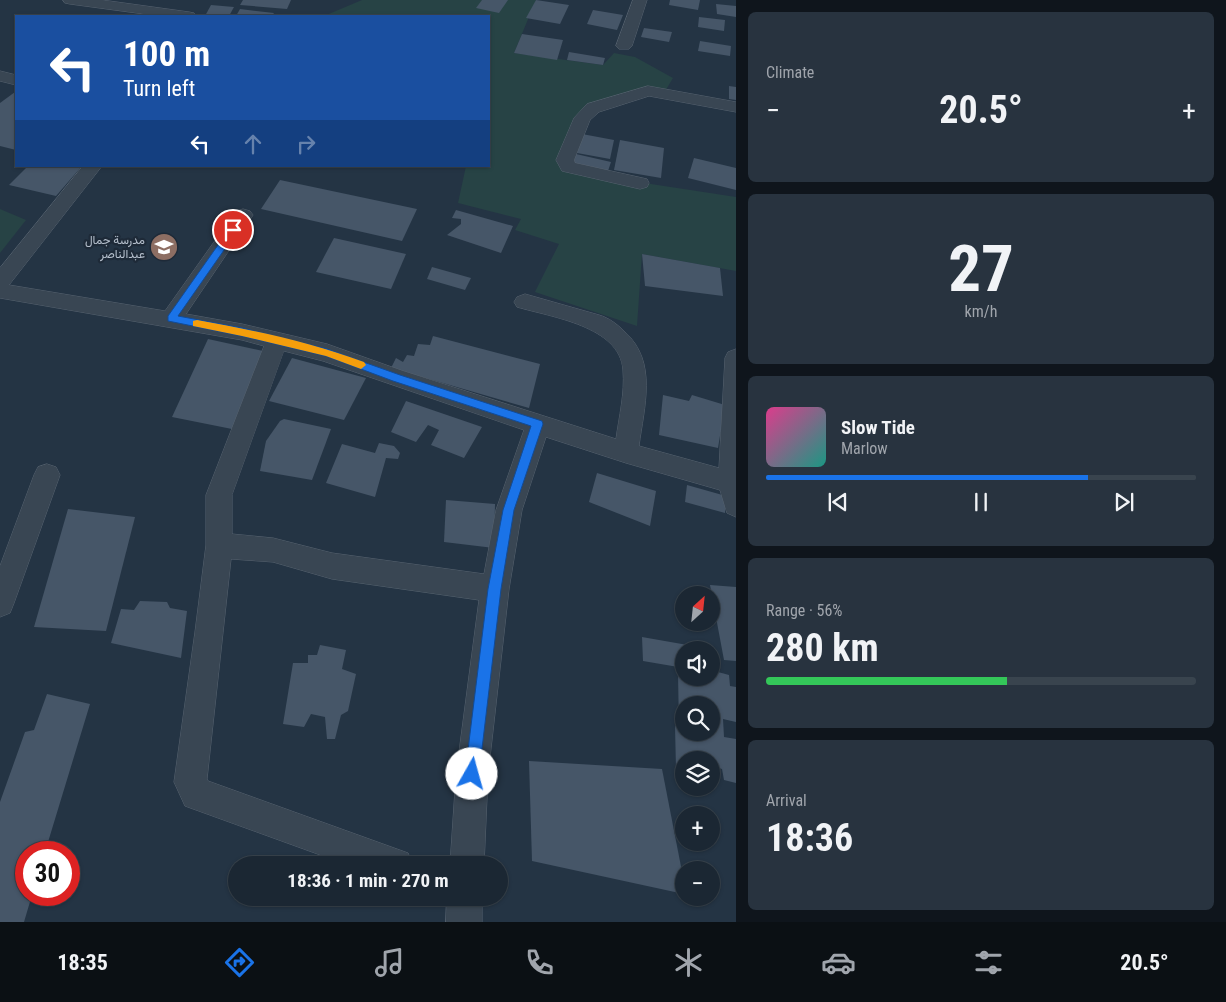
<!DOCTYPE html>
<meta charset="utf-8">
<style>
:root{--surface:#1b2733;--page:#28333f;--text:#f1f3f6;--muted:#a0a5ac;--line:#39444e;--accent:#1a73e8}
body{margin:0;font-family:"Roboto Condensed",Vazirmatn,sans-serif;background:var(--page);color:var(--text);height:100vh;display:flex;flex-direction:column;font-size:19px;white-space:nowrap}
*{box-sizing:border-box;margin:0}
p{font-size:16px;color:var(--muted)}
.icon{flex:none;width:28px;height:28px;fill:none;stroke:currentColor;stroke-width:2;stroke-linecap:round;stroke-linejoin:round}
.map{position:relative;flex:1;overflow:hidden}
.drawer{display:flex;flex-direction:column;gap:12px;padding:12px;background:#0f151c;width:490px}
.drawer>*{flex:none}
.top-card{position:absolute;left:15px;top:15px;width:475px;height:152px;border-radius:0px;box-shadow:0 1px 4px #0004,0 0 0 1px var(--line);background:#1a4fa0;color:#fff;overflow:hidden}
.needle{width:32px;rotate:27deg}
.tools{position:absolute;left:675px;top:586px;display:grid;gap:10px}
.tools a{display:grid;place-items:center;width:45px;height:45px;border-radius:50%;background:var(--surface);box-shadow:0 1px 4px #0004,0 0 0 1px var(--line);font-size:25px}
.speed{position:absolute;left:15px;top:841px;display:flex;gap:10px;font-size:25px;font-weight:700;text-align:center}
.speed>*{display:grid;place-content:center;width:65px;height:65px;border-radius:50%;background:var(--surface);box-shadow:0 1px 4px #0004,0 0 0 1px var(--line);line-height:1}
.speed .limit{border:8px solid #d22;background:#fff;color:#111}
.pin{position:absolute;display:grid;place-items:center;width:42px;height:42px;color:#fff;margin:-21px;border:2px solid #fff;border-radius:50%;box-shadow:0 1px 5px #0007}
.me{position:absolute;width:55px;margin:-28px;rotate:7deg;stroke-linejoin:round;filter:drop-shadow(0 0 4px #0008)}
.turn{display:flex;align-items:center;gap:18px;height:105px;padding:0 25px;font-size:22px}
.turn .icon{width:65px;height:65px;stroke-width:2.5}
.turn b{display:block;font-size:35px;line-height:42px}
.lanes{display:flex;align-items:center;height:48px;padding:0 25px;background:#0003;justify-content:center;gap:25px;direction:ltr}
.lanes .off{opacity:.35}
.big{font-size:38px;font-weight:700;line-height:1.1}
.drawer .widget{flex:1;display:flex;flex-direction:column;justify-content:center;gap:8px;min-width:0;padding:0 18px;border-radius:8px;background:var(--page)}
.drawer .dial{align-items:center;gap:0}
.dial b{font-size:65px;line-height:1}
.song{display:flex;align-items:center;gap:15px}
.cover{width:60px;height:60px;border-radius:8px;background:linear-gradient(135deg,hsl(330 70% 55%),hsl(170 70% 35%))}
.played{height:5px;border-radius:2px;background:linear-gradient(90deg,var(--accent) 75%,var(--line) 75%)}
.keys{display:flex;justify-content:space-around;direction:ltr}
.heat{display:flex;justify-content:space-between;align-items:center;font-size:28px;direction:ltr}
.charge{height:8px;border-radius:4px;background:linear-gradient(90deg,#34c759 56%,var(--line) 0)}
.trip{position:absolute;left:228px;top:856px;width:280px;height:50px;border-radius:25px;background:var(--surface);box-shadow:0 1px 4px #0004,0 0 0 1px var(--line);font-weight:700;line-height:50px;text-align:center}
.menu{display:flex;height:80px;justify-content:space-around;align-items:center;background:#0b1014;color:var(--muted)}
.menu .icon{width:35px;height:35px}
.menu .active{color:var(--accent)}
.menu b{font-size:22px;color:var(--text)}
main{display:flex;flex:1;min-height:0}
.map>svg:first-child{display:block}
.green{fill:#274345}
.building{fill:#465668;fill-rule:evenodd}
.lines{fill:none;stroke-linecap:round;stroke-linejoin:round}
.minor-casing{stroke:#576370;stroke-width:1}
.minor{fill:#394653;fill-rule:evenodd}
.route{fill:#1a73e8;stroke:#114b97}
.slow{fill:#f59e0b}
.labels{text-anchor:middle;stroke-width:4.5;stroke-linejoin:round;paint-order:stroke}
.far-poi-label{font-size:12px;fill:#b6c0cd;stroke:#1e2a38;text-anchor:end}
</style>
<main>
<div class="map">
<svg width="736" height="922" viewBox="0 0 736 922">
<rect width="100%" height="100%" fill="#243444"/>
<g class="green">
<polygon points="362,0 536,0 514,53 603,65 614,53 635,57 673,78 664,93 642,92 582,118 568,167 651,184 736,197 736,271 642,254 637,326 535,292 559,244 515,230 521,219 458,203 466,166 489,166 489,16 324,16"/>
<polygon points="0,209 26,220 0,253"/>
</g>
<g class="building">
<polygon points="243,0 291,0 287,9 240,5"/>
<polygon points="482,0 508,0 499,13 476,8"/>
<polygon points="536,0 569,5 560,24 526,18"/>
<polygon points="670,0 700,0 698,10 669,5"/>
<polygon points="716,4 736,6 736,17 717,14"/>
<polygon points="211,5 234,7 229,16 205,16"/>
<polygon points="240,9 274,13 272,16 236,16"/>
<polygon points="593,10 623,15 617,30 587,24"/>
<polygon points="699,17 725,20 724,31 698,27"/>
<polygon points="644,28 672,32 669,42 641,37"/>
<polygon points="522,34 563,40 557,60 514,53"/>
<polygon points="700,41 731,46 730,56 698,51"/>
<polygon points="569,52 605,58 603,65 567,60"/>
<polygon points="729,86 736,87 736,100 729,99"/>
<polygon points="15,92 16,92 16,150 0,146 0,103"/>
<polygon points="582,134 614,140 610,159 577,153"/>
<polygon points="620,140 664,148 661,178 614,170"/>
<polygon points="576,154 611,162 608,171 573,163"/>
<polygon points="694,158 736,168 736,190 688,178"/>
<polygon points="28,166 82,166 56,196 9,185"/>
<polygon points="280,180 417,209 402,241 261,209"/>
<polygon points="456,210 513,226 501,253 447,235 461,224 461,219 452,218"/>
<polygon points="334,238 406,254 391,289 316,272"/>
<polygon points="642,254 720,268 723,296 645,286"/>
<polygon points="432,267 471,278 465,290 427,279"/>
<polygon points="433,336 540,364 529,408 391,368 396,358 403,362 407,355 414,356 418,344 430,345"/>
<polygon points="208,339 263,351 232,429 172,417"/>
<polygon points="292,358 366,378 344,420 269,401"/>
<polygon points="663,395 689,401 692,395 725,405 718,448 659,435"/>
<polygon points="406,401 482,427 464,458 431,445 439,430 428,425 416,442 391,432"/>
<polygon points="284,419 331,429 312,480 260,471 266,441 280,421"/>
<polygon points="379,443 394,446 400,453 398,459 386,458 375,497 326,483 342,444 375,453"/>
<polygon points="597,473 656,491 650,526 589,502"/>
<polygon points="687,485 726,496 725,513 685,502"/>
<polygon points="446,500 495,504 494,548 444,542"/>
<polygon points="68,509 135,517 106,631 34,627"/>
<polygon points="710,585 736,587 736,661 724,660"/>
<polygon points="140,601 167,602 170,608 187,611 181,658 111,643 121,609 134,610"/>
<path d="M 642,637 L 716,650 L 718,672 L 729,675 L 730,686 L 736,687 L 736,722 L 723,719 L 724,737 L 736,739 L 736,783 L 724,780 L 722,769 L 711,766 L 711,760 L 684,760 L 684,771 L 676,769 L 675,726 L 679,727 L 678,674 L 684,675 L 684,678 L 711,678 L 711,650 L 684,650 L 684,668 L 643,661 ZM 684,705 L 711,705 L 711,732 L 684,732 Z"/>
<polygon points="320,645 346,650 342,669 356,674 348,711 341,715 335,739 327,739 325,717 311,714 304,727 283,724 293,663 308,663 308,655 317,655"/>
<polygon points="47,694 90,704 45,852 26,852 26,895 32,895 24,922 0,922 0,802 25,732 34,730"/>
<polygon points="529,761 662,769 684,882 684,894 532,861"/>
</g>
<g class="lines">
<defs>
<g id="minor">
<polygon points="63,0 102,0 189,12 194,13 196,16 159,16 70,4 65,3"/>
<polygon points="633,0 647,0 632,46 629,49 619,49 616,46"/>
<polygon points="0,71 16,75 16,85 0,81"/>
<polygon points="648,86 736,102 736,112 649,96 599,112 590,120 574,160 575,163 647,179 649,183 647,187 640,189 562,171 556,160 574,118 587,104"/>
<path d="M 83,166 L 102,166 L 9,285 L 165,311 L 236,211 L 243,209 L 250,211 L 253,215 L 186,314 L 242,324 L 327,344 L 403,371 L 616,439 C 619,417 625,393 623,370 C 620,326 551,317 517,307 L 514,302 L 517,297 L 525,294 L 599,315 C 609,318 617,324 625,332 C 658,362 644,407 639,446 L 719,468 L 725,358 L 728,352 L 736,349 L 736,517 L 727,513 L 720,490 L 626,463 L 546,437 L 522,510 L 509,589 L 488,775 L 484,865 L 450,865 L 456,775 L 479,600 L 332,579 L 273,562 L 231,559 L 207,779 L 208,781 L 408,853 L 413,865 L 348,865 L 185,806 L 174,782 L 195,632 L 206,545 L 206,495 L 264,346 L 242,340 L 0,298 L 0,268 ZM 284,351 L 323,361 L 524,430 L 496,510 L 484,574 L 332,553 L 273,538 L 232,534 L 232,495 Z"/>
<polygon points="47,464 56,467 60,475 14,603 10,613 0,617 0,566 34,475 38,467"/>
<polygon points="447,898 482,898 482,922 446,922"/>
</g>
</defs>
<use href="#minor" class="minor-casing"/>
<use href="#minor" class="minor"/>
</g>
<polygon class="route" points="233,227 238,230 178,316 242,328 327,349 400,375 542,421 543,424 514,510 501,589 479,774 477,780 472,782 467,780 465,774 488,589 503,510 531,426 393,381 326,356 242,336 168,321 168,316 230,228"/>
<path class="slow" d="M 197,320 C 253,330 310,342 364,362 L 366,365 L 361,369 L 326,356 L 242,336 L 193,326 L 193,321 Z"/>
<defs>
<symbol id="school-disc" viewBox="-11 -11 22 22"><circle r="9.5" fill="#8d6e63" stroke="#1e2a38"/><path d="M0-5L7-2L0 1L-7-2ZM-4 1L0 2.5L4 1V4Q0 6-4 4Z" fill="#fff"/></symbol>
</defs>
<g fill-rule="evenodd">
<use href="#school-disc" x="148" y="231" width="32" height="32"/>
</g>
<g class="labels">
<g class="far-poi-label">
<text x="145" y="244">مدرسة جمال<tspan x="145" dy="14">عبدالناصر</tspan></text>
</g>
</g>
</svg>
<div class="tools">
<a><svg class="needle" viewBox="-14 -14 28 28"><path d="M0-13l5 13h-10z" fill="#e53935"/><path d="M0 13l5-13h-10z" fill="#a0a5ac"/></svg></a>
<a><svg class="icon" aria-label="sound" viewBox="0 0 24 24"><path d="M4 9h4l5-4v14l-5-4H4zM17 9q2 3 0 6"/></svg></a>
<a><svg class="icon" aria-label="search" viewBox="0 0 24 24"><circle cx="10" cy="10" r="6"/><path d="M15 15l6 6"/></svg></a>
<a><svg class="icon" aria-label="layers" viewBox="0 0 24 24"><path d="M12 4l9 5-9 5-9-5zM3 14l9 5 9-5"/></svg></a>
<a>+</a>
<a>−</a>
</div>
<div class="speed"><div class="limit">30</div></div>
<div class="pin" style="left:233px;top:230px;background:#d93025"><svg class="icon" aria-label="arrive" viewBox="0 0 24 24"><path d="M6 21V4h12l-3 4 3 4H6"/></svg></div>
<svg class="me" style="left:472px;top:774px" viewBox="-20 -20 40 40"><circle r="19" fill="#fff"/><path d="M0-13L10 11 0 6-10 11z" fill="#1a73e8"/></svg>
<div class="trip">18:36 · 1 min · 270 m</div>
<div class="top-card">
<div class="turn"><svg class="icon" aria-label="left" viewBox="0 0 24 24"><path d="M17 20v-9H6M10 6l-5 5 5 5"/></svg><div><b>100 m</b>Turn left</div></div>
<div class="lanes"><svg class="icon" aria-label="left" viewBox="0 0 24 24"><path d="M17 20v-9H6M10 6l-5 5 5 5"/></svg><svg class="icon off" aria-label="ahead" viewBox="0 0 24 24"><path d="M12 20V5M6 11l6-6 6 6"/></svg><svg class="icon off" aria-label="right" viewBox="0 0 24 24"><path d="M7 20v-9h11M14 6l5 5-5 5"/></svg></div>
</div>
</div>
<section class="drawer">
<div class="widget"><p>Climate</p>
<div class="heat"><a>−</a><b class="big">20.5°</b><a>+</a></div>
</div>
<div class="widget dial"><b>27</b><p>km/h</p></div>
<div class="widget">
<div class="song"><i class="cover"></i><div><b>Slow Tide</b><p>Marlow</p></div></div>
<div class="played"></div>
<div class="keys"><svg class="icon" aria-label="previous" viewBox="0 0 24 24"><path d="M18 5L8 12l10 7zM5 5v14"/></svg><svg class="icon" aria-label="pause" viewBox="0 0 24 24"><path d="M8 5v14M16 5v14"/></svg><svg class="icon" aria-label="next" viewBox="0 0 24 24"><path d="M6 5l10 7-10 7zM19 5v14"/></svg></div>
</div>
<div class="widget"><p>Range · 56%</p><b class="big">280 km</b><div class="charge"></div></div>
<div class="widget"><p>Arrival</p><b class="big">18:36</b></div>
</section>
</main>
<nav class="menu">
<b>18:35</b>
<svg class="icon active" aria-label="directions" viewBox="0 0 24 24"><path d="M12 3l9 9-9 9-9-9zM9 14v-3h6M13 9l2 2-2 2"/></svg>
<svg class="icon" aria-label="music" viewBox="0 0 24 24"><path d="M9 18V5l10-2v13"/><circle cx="6" cy="18" r="3"/><circle cx="16" cy="16" r="3"/></svg>
<svg class="icon" aria-label="phone" viewBox="0 0 24 24"><path d="M5 4h4l2 5-3 2q2 4 5 5l2-3 5 2v4C11 20 4 13 5 4z"/></svg>
<svg class="icon" aria-label="climate" viewBox="0 0 24 24"><path d="M12 3v18M4 7l16 10M4 17L20 7"/></svg>
<svg class="icon" aria-label="car" viewBox="0 0 24 24"><path d="M5 17H2v-5l4-1 3-4h7l3 4 3 1v5h-3M9 17h6M6 11h13"/><circle cx="7" cy="17" r="2"/><circle cx="17" cy="17" r="2"/></svg>
<svg class="icon" aria-label="filters" viewBox="0 0 24 24"><path d="M4 7h16M4 17h16"/><circle cx="9" cy="7" r="2"/><circle cx="15" cy="17" r="2"/></svg>
<b>20.5°</b>
</nav>
